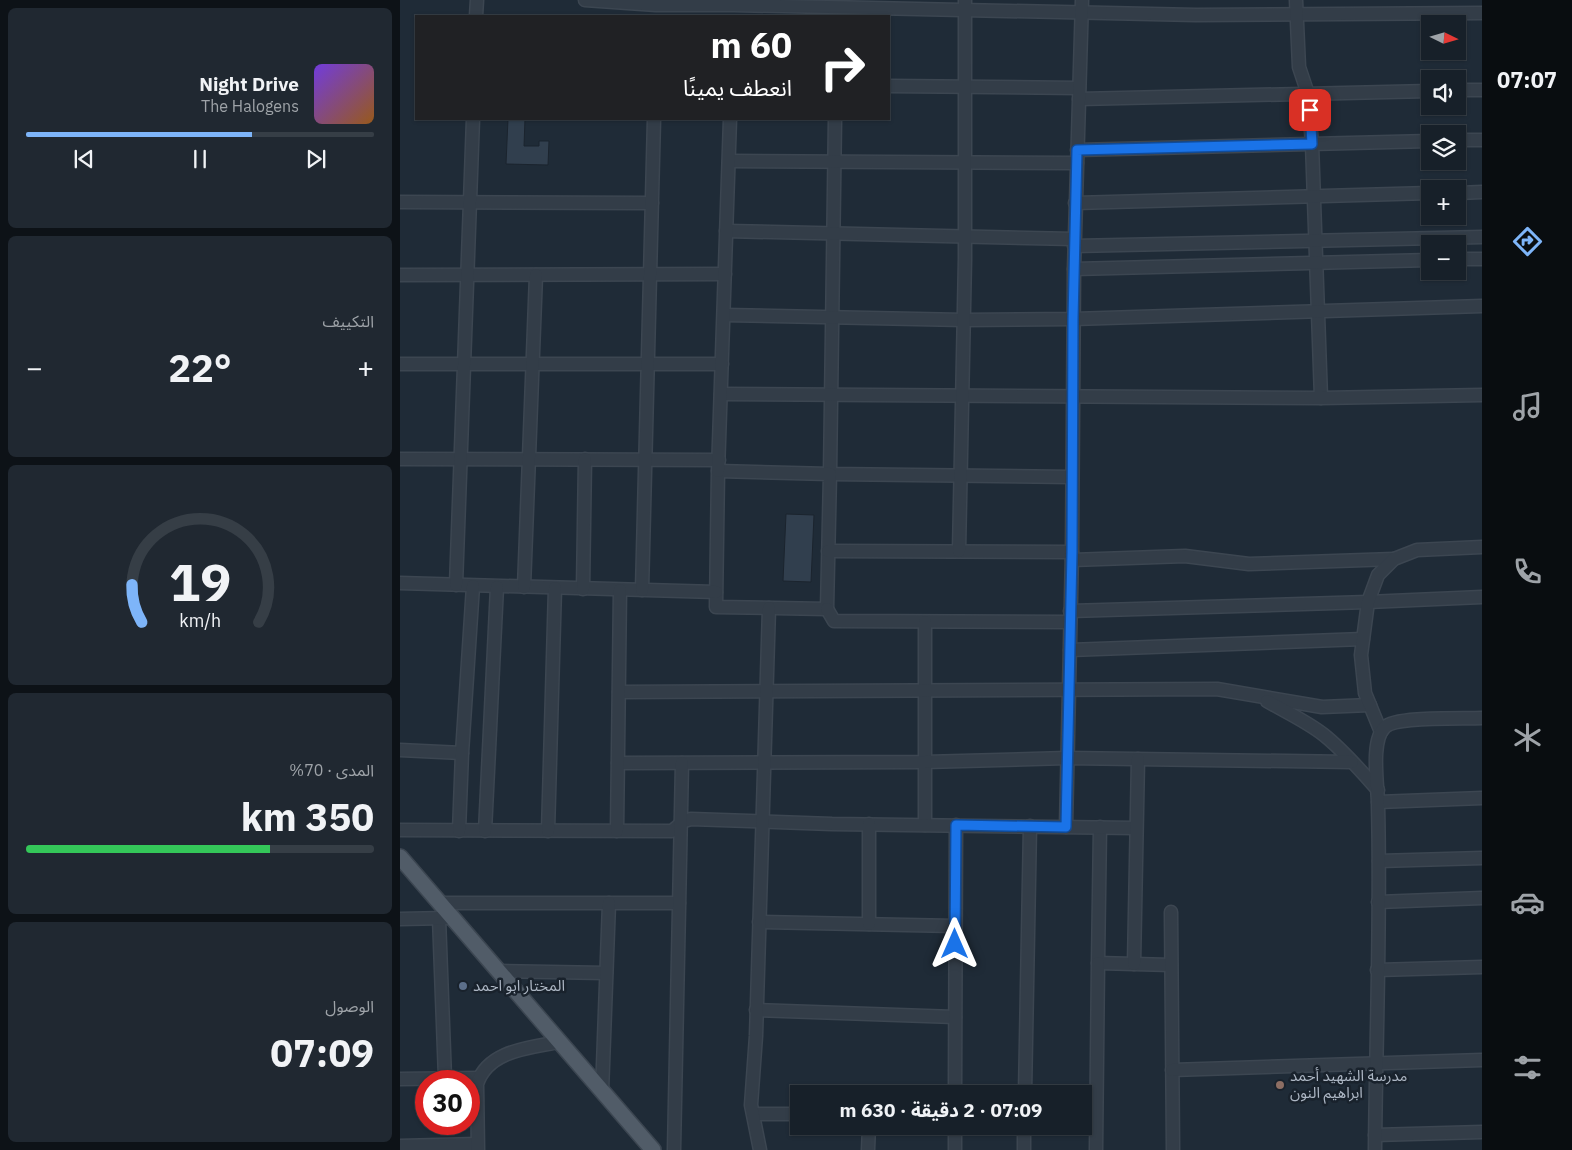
<!DOCTYPE html>
<html lang="ar">
<meta charset="utf-8">
<style>
:root{--surface:#172029;--page:#202831;--text:#f1f3f6;--muted:#9ea3a8;--line:#363e46;--accent:#7eb5f9}
body{margin:0;font-family:"IBM Plex Sans","Noto Sans Arabic",sans-serif;background:var(--page);color:var(--text);direction:rtl;height:100vh;display:flex;flex-direction:column;font-size:19px;white-space:nowrap}
*{box-sizing:border-box;margin:0}
p{font-size:16px;color:var(--muted)}
.icon{flex:none;width:28px;height:28px;fill:none;stroke:currentColor;stroke-width:2;stroke-linecap:round;stroke-linejoin:round}
.map{position:relative;flex:1;overflow:hidden;direction:ltr}
.side{display:flex;flex-direction:column;gap:8px;padding:8px;background:#0d1217;width:400px}
.side>*{flex:none}
.banner{position:absolute;left:15px;top:15px;width:475px;height:105px;border-radius:0px;box-shadow:0 1px 4px #0004,0 0 0 1px var(--line);direction:rtl;background:#202124;color:#fff;overflow:hidden}
.needle{width:32px;rotate:95deg}
.controls{position:absolute;left:1021px;top:15px;display:grid;gap:10px}
.controls a{display:grid;place-items:center;width:45px;height:45px;border-radius:0px;background:var(--surface);box-shadow:0 1px 4px #0004,0 0 0 1px var(--line);font-size:25px}
.speed{position:absolute;left:15px;top:1070px;display:flex;gap:10px;font-size:25px;font-weight:700;text-align:center}
.speed>*{display:grid;place-content:center;width:65px;height:65px;border-radius:50%;background:var(--surface);box-shadow:0 1px 4px #0004,0 0 0 1px var(--line);line-height:1}
.speed .limit{border:8px solid #d22;background:#fff;color:#111}
.pin{position:absolute;display:grid;place-items:center;width:42px;height:42px;color:#fff;margin:-21px;border-radius:10px;box-shadow:0 2px 8px #0006}
.me{position:absolute;width:55px;margin:-28px;rotate:0deg;stroke-linejoin:round;filter:drop-shadow(0 0 4px #0008)}
.turn{display:flex;align-items:center;gap:18px;height:105px;padding:0 15px;font-size:22px}
.turn .icon{width:65px;height:65px;stroke-width:2.5}
.turn b{display:block;font-size:35px;line-height:42px}
.big{font-size:38px;font-weight:700;line-height:1.1}
.side .tile{flex:1;display:flex;flex-direction:column;justify-content:center;gap:8px;min-width:0;padding:0 18px;border-radius:8px;background:var(--page)}
.side .dial{align-items:center;gap:0}
.dial svg{height:130px;overflow:visible;fill:none;stroke:var(--line);stroke-width:7;stroke-linecap:round;text-anchor:middle}
.dial text{fill:var(--text);stroke:none}
.song{display:flex;align-items:center;gap:15px}
.cover{width:60px;height:60px;border-radius:8px;background:linear-gradient(135deg,hsl(260 70% 55%),hsl(30 70% 35%))}
.played{height:5px;border-radius:2px;background:linear-gradient(90deg,var(--accent) 65%,var(--line) 65%)}
.keys{display:flex;justify-content:space-around;direction:ltr}
.heat{display:flex;justify-content:space-between;align-items:center;font-size:28px;direction:ltr}
.charge{height:8px;border-radius:4px;background:linear-gradient(90deg,#34c759 70%,var(--line) 0)}
.trip{position:absolute;left:390px;top:1085px;width:302px;height:50px;border-radius:0px;background:var(--surface);box-shadow:0 1px 4px #0004,0 0 0 1px var(--line);font-weight:700;line-height:50px;text-align:center;direction:rtl}
main{display:flex;flex:1;min-height:0}
.dock{display:flex;flex-direction:column;width:90px;justify-content:space-around;align-items:center;background:#090d10;color:var(--muted)}
.dock .icon{width:35px;height:35px}
.dock .current{color:var(--accent)}
.dock b{font-size:22px;color:var(--text)}
.map>svg:first-child{display:block}
.building{fill:#313f4e;stroke:#1b242e}
.lines{fill:none;stroke-linecap:round;stroke-linejoin:round}
.minor-casing{stroke:#3c4651;stroke-width:15}
.major-casing{stroke:#3c4651;stroke-width:18}
.minor{stroke:#333d48;stroke-width:12}
.major{stroke:#515c68;stroke-width:15}
.route-casing{stroke:#114b97;stroke-width:12}
.route{stroke:#1a73e8;stroke-width:9}
.service-dot{fill:#5c6f8a;stroke:#19222c;stroke-width:2}
.education-dot{fill:#8d6e63;stroke:#19222c;stroke-width:2}
.labels{text-anchor:middle;stroke-width:5;stroke-linejoin:round;paint-order:stroke}
.poi-label{font-size:15px;fill:#adb7c4;stroke:#19222c;text-anchor:start}
</style>
<main>
<nav class="dock">
<b>07:07</b>
<svg class="icon current" aria-label="directions" viewBox="0 0 24 24"><path d="M12 3l9 9-9 9-9-9zM9 14v-3h6M13 9l2 2-2 2"/></svg>
<svg class="icon" aria-label="music" viewBox="0 0 24 24"><path d="M9 18V5l10-2v13"/><circle cx="6" cy="18" r="3"/><circle cx="16" cy="16" r="3"/></svg>
<svg class="icon" aria-label="phone" viewBox="0 0 24 24"><path d="M5 4h4l2 5-3 2q2 4 5 5l2-3 5 2v4C11 20 4 13 5 4z"/></svg>
<svg class="icon" aria-label="climate" viewBox="0 0 24 24"><path d="M12 3v18M4 7l16 10M4 17L20 7"/></svg>
<svg class="icon" aria-label="car" viewBox="0 0 24 24"><path d="M5 17H2v-5l4-1 3-4h7l3 4 3 1v5h-3M9 17h6M6 11h13"/><circle cx="7" cy="17" r="2"/><circle cx="17" cy="17" r="2"/></svg>
<svg class="icon" aria-label="filters" viewBox="0 0 24 24"><path d="M4 7h16M4 17h16"/><circle cx="9" cy="7" r="2"/><circle cx="15" cy="17" r="2"/></svg>
</nav>
<div class="map">
<svg width="1082" height="1150" viewBox="0 0 1082 1150">
<rect width="100%" height="100%" fill="#1f2b37"/>
<g class="building">
<polygon points="108,119 125,119 124,146 139,146 139,141 149,141 148,165 106,164"/>
<polygon points="386,514 414,515 411,582 383,581"/>
</g>
<g class="lines">
<defs>
<g id="minor">
<polyline points="185,0 256,5 334,5 796,15 1082,13"/>
<polyline points="896,0 899,67 908,94 912,144 921,398"/>
<polyline points="76,16 77,0"/>
<polyline points="489,86 679,88"/>
<polyline points="1058,90 1082,90"/>
<polyline points="679,99 1030,91"/>
<polyline points="435,119 430,474 672,477"/>
<polyline points="1058,140 1082,140"/>
<polyline points="677,150 1030,141"/>
<polyline points="329,161 677,163"/>
<polyline points="1058,193 1082,192"/>
<polyline points="0,202 252,203"/>
<polyline points="675,203 1030,193"/>
<polyline points="326,231 674,239"/>
<polyline points="674,246 1082,237"/>
<polyline points="1058,259 1082,259"/>
<polyline points="674,269 1030,260"/>
<polyline points="0,275 325,274"/>
<polyline points="324,315 564,320 673,319 1082,306"/>
<polyline points="0,364 322,364"/>
<polyline points="321,394 921,398 1082,395"/>
<polyline points="0,459 319,460"/>
<polygon points="318,471 430,474 427,609 316,607"/>
<polyline points="318,471 330,119"/>
<polyline points="428,551 672,552"/>
<polyline points="559,551 565,259 565,0"/>
<polyline points="672,560 785,556 849,564 994,559"/>
<polyline points="0,583 316,592"/>
<polyline points="56,585 73,119"/>
<polyline points="124,587 136,275"/>
<polyline points="183,589 185,459"/>
<polyline points="242,590 254,119"/>
<polyline points="427,609 434,621 670,622"/>
<polyline points="670,611 968,602 1082,597"/>
<polyline points="525,622 525,825"/>
<polyline points="670,650 963,639"/>
<polyline points="219,692 817,689 922,707 970,705"/>
<path d="M 867,701 C 886,712 906,721 924,735 C 944,751 961,771 978,790"/>
<polyline points="981,732 965,693 961,655 968,602 978,575 994,559 1017,550 1082,547"/>
<polyline points="0,750 62,753"/>
<polyline points="218,763 525,762 667,758 952,762"/>
<polyline points="978,802 1082,798"/>
<polyline points="666,827 672,552 674,269 682,0"/>
<polyline points="700,827 698,963 771,965"/>
<polyline points="0,830 272,831 284,821 291,819 432,824 736,828"/>
<polyline points="59,831 62,753 73,586"/>
<polyline points="85,831 97,587"/>
<polyline points="148,831 155,588"/>
<polyline points="217,831 220,590"/>
<polyline points="979,861 1082,858"/>
<polyline points="978,902 1082,898"/>
<polyline points="40,903 279,903"/>
<polyline points="771,912 773,1149"/>
<polyline points="39,918 45,1078"/>
<polyline points="0,919 47,918"/>
<polyline points="359,922 555,926"/>
<polyline points="469,924 469,824"/>
<polyline points="734,964 738,759"/>
<polyline points="977,970 1082,967"/>
<polyline points="98,971 206,973"/>
<polyline points="356,1010 555,1017"/>
<polyline points="772,1070 1082,1060"/>
<polyline points="0,1079 79,1078"/>
<polyline points="202,1092 209,903"/>
<polyline points="555,1094 556,825"/>
<polyline points="625,1094 630,826"/>
<polyline points="354,1114 399,1114"/>
<polyline points="975,1135 1082,1132"/>
<polyline points="0,1146 77,1144"/>
<path d="M 78,1150 L 77,1084 C 88,1050 130,1048 159,1042"/>
<polyline points="274,1150 282,763"/>
<polyline points="360,1150 351,1105 356,1036 369,608"/>
<polyline points="468,1150 469,1126"/>
<polyline points="555,1150 555,1126"/>
<polyline points="624,1150 624,1126"/>
<polyline points="696,1150 698,963"/>
<path d="M 975,1150 C 976,1035 981,920 978,805 C 978,786 970,740 985,727 C 996,716 1063,719 1082,718"/>
</g>
<polyline id="major" points="0,857 253,1150"/>
</defs>
<use href="#minor" class="minor-casing"/>
<use href="#major" class="major-casing"/>
<use href="#minor" class="minor"/>
<use href="#major" class="major"/>
</g>
<g class="lines">
<defs>
<polyline id="route" points="555,944 556,825 666,827 672,552 673,319 677,150 912,144 910,110"/>
</defs>
<use href="#route" class="route-casing"/>
<use href="#route" class="route"/>
</g>
<circle class="service-dot" cx="63" cy="986" r="5"/>
<circle class="education-dot" cx="880" cy="1085" r="5"/>
<g class="labels">
<g class="poi-label">
<text x="73" y="991">المختار ابو احمد</text>
<text x="890" y="1081">مدرسة الشهيد أحمد<tspan x="890" dy="17">ابراهيم النون</tspan></text>
</g>
</g>
</svg>
<div class="controls">
<a><svg class="needle" viewBox="-14 -14 28 28"><path d="M0-13l5 13h-10z" fill="#e53935"/><path d="M0 13l5-13h-10z" fill="#9ea3a8"/></svg></a>
<a><svg class="icon" aria-label="sound" viewBox="0 0 24 24"><path d="M4 9h4l5-4v14l-5-4H4zM17 9q2 3 0 6"/></svg></a>
<a><svg class="icon" aria-label="layers" viewBox="0 0 24 24"><path d="M12 4l9 5-9 5-9-5zM3 14l9 5 9-5"/></svg></a>
<a>+</a>
<a>−</a>
</div>
<div class="speed"><div class="limit">30</div></div>
<div class="pin" style="left:910px;top:110px;background:#d93025"><svg class="icon" aria-label="arrive" viewBox="0 0 24 24"><path d="M6 21V4h12l-3 4 3 4H6"/></svg></div>
<svg class="me" style="left:555px;top:944px" viewBox="-20 -20 40 40"><path d="M0-17L14 15 0 8-14 15z" fill="#1a73e8" stroke="#fff" stroke-width="4"/></svg>
<div class="trip">07:09 · 2 دقيقة · 630 m</div>
<div class="banner">
<div class="turn"><svg class="icon" aria-label="right" viewBox="0 0 24 24"><path d="M7 20v-9h11M14 6l5 5-5 5"/></svg><div><b>60 m</b>انعطف يمينًا</div></div>
</div>
</div>
<section class="side">
<div class="tile">
<div class="song"><i class="cover"></i><div><b>Night Drive</b><p>The Halogens</p></div></div>
<div class="played"></div>
<div class="keys"><svg class="icon" aria-label="previous" viewBox="0 0 24 24"><path d="M18 5L8 12l10 7zM5 5v14"/></svg><svg class="icon" aria-label="pause" viewBox="0 0 24 24"><path d="M8 5v14M16 5v14"/></svg><svg class="icon" aria-label="next" viewBox="0 0 24 24"><path d="M6 5l10 7-10 7zM19 5v14"/></svg></div>
</div>
<div class="tile"><p>التكييف</p>
<div class="heat"><a>−</a><b class="big">22°</b><a>+</a></div>
</div>
<div class="tile dial"><svg viewBox="0 0 100 80">
<path d="M14 69A42 42 0 1 1 86 69"/>
<path d="M14 69A42 42 0 0 1 8 46" stroke="#7eb5f9"/>
<text x="50" y="56" font-size="32" font-weight="700">19</text>
<text x="50" y="72" font-size="11">km/h</text>
</svg></div>
<div class="tile"><p>المدى · 70%</p><b class="big">350 km</b><div class="charge"></div></div>
<div class="tile"><p>الوصول</p><b class="big">07:09</b></div>
</section>
</main>
